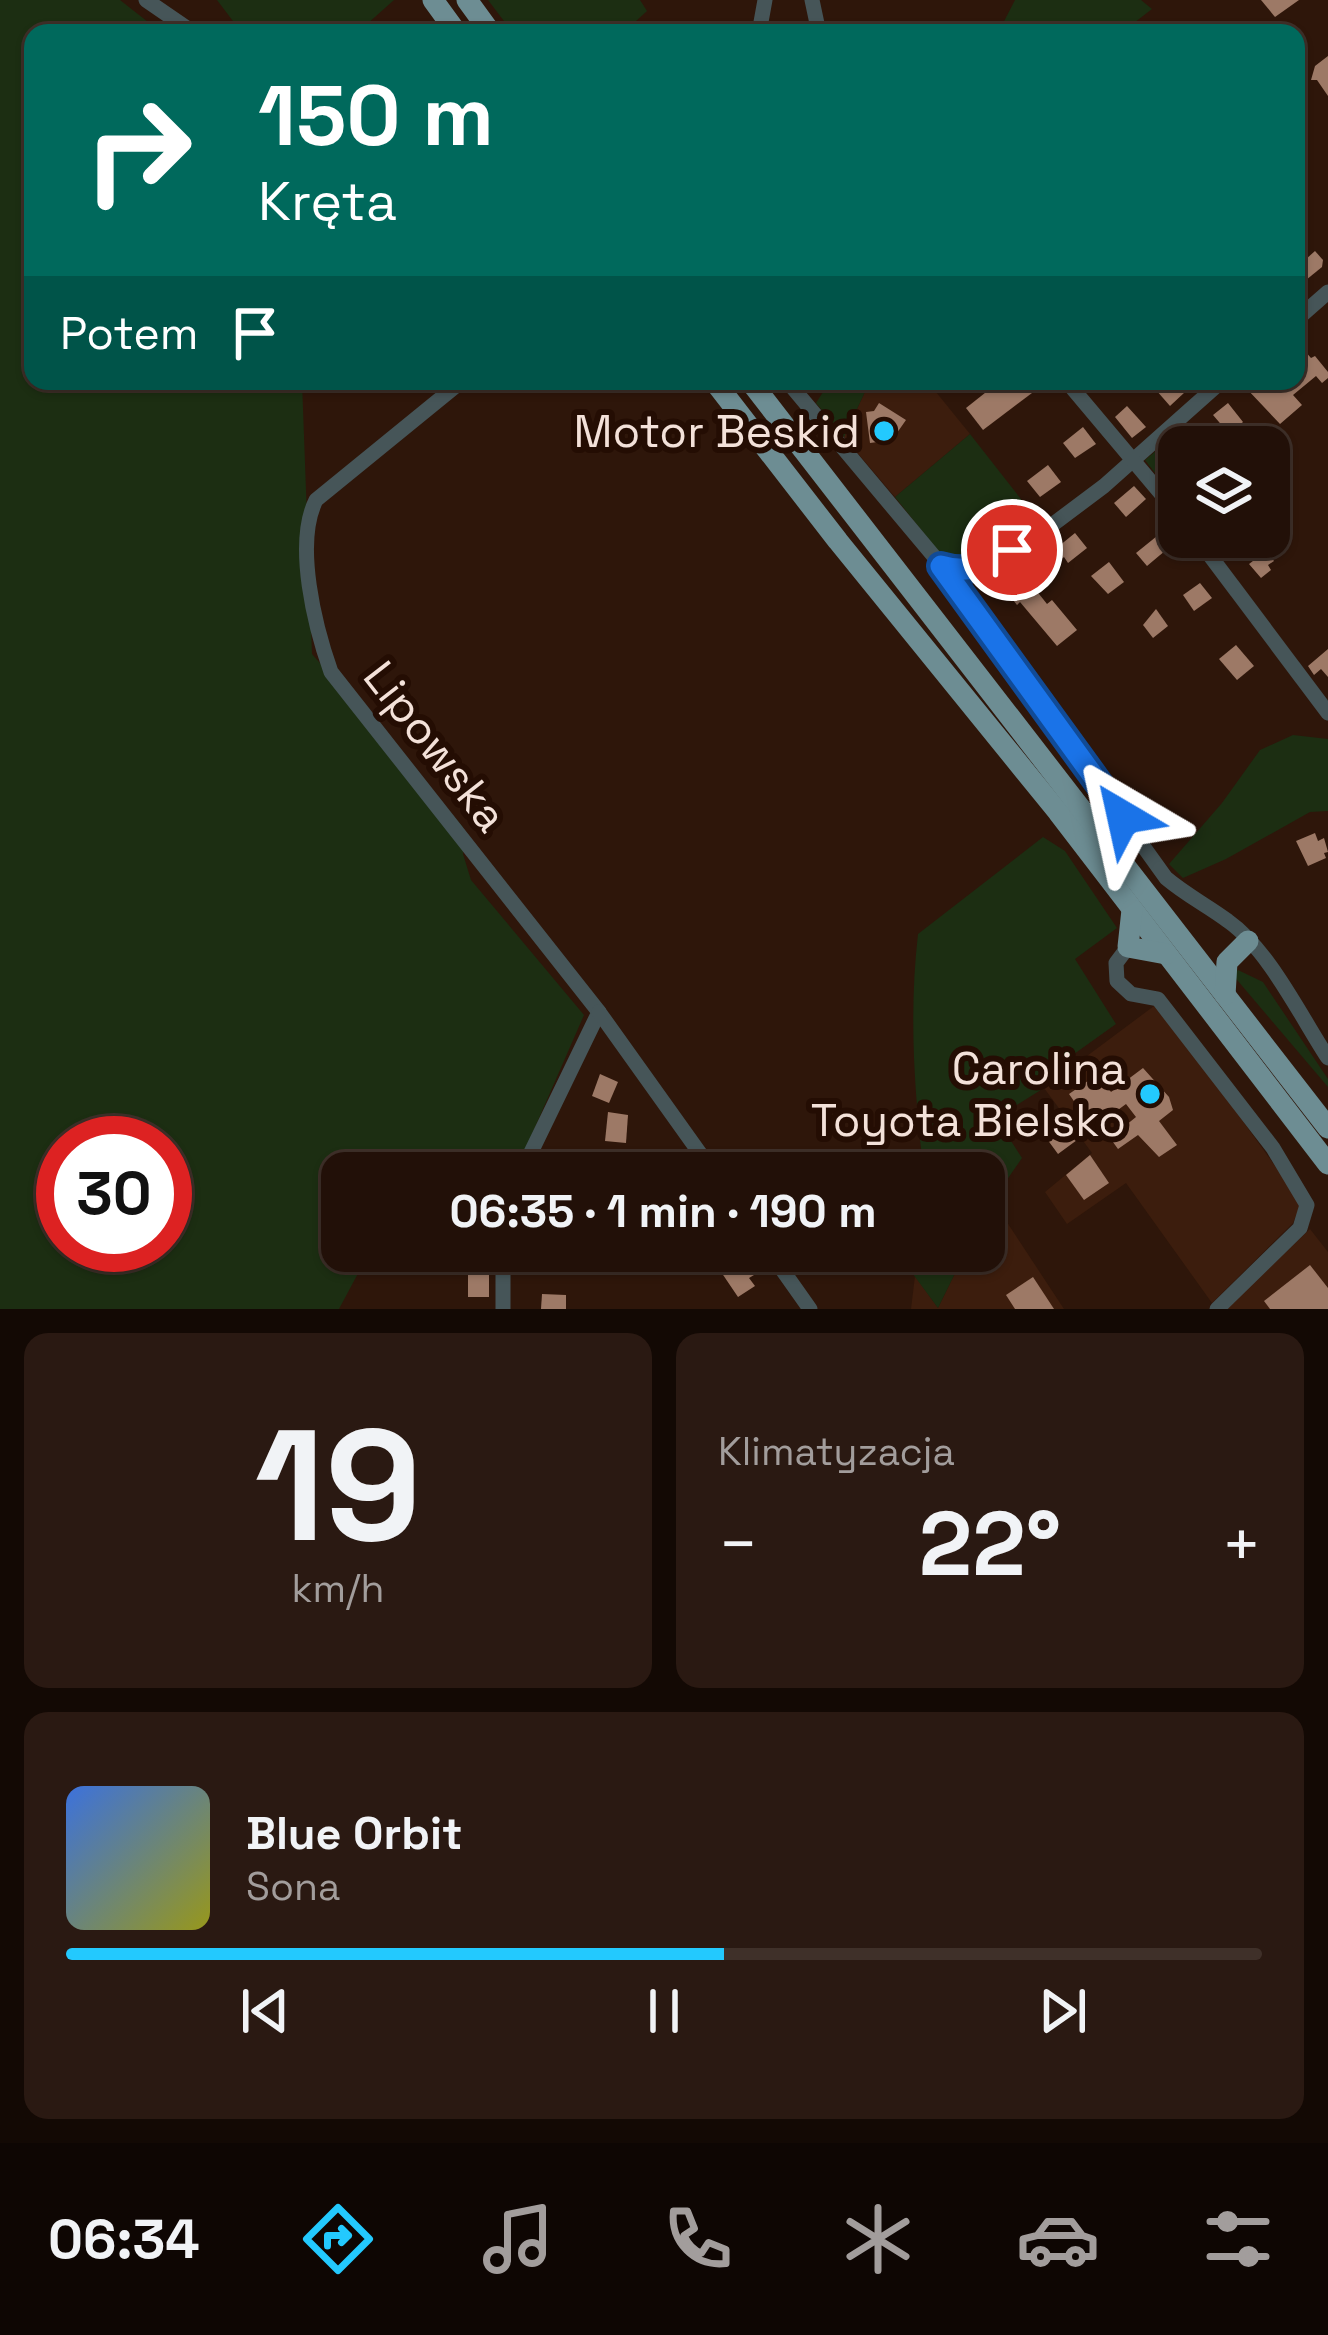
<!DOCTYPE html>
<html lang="pl">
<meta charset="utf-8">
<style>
:root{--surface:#221008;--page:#2a1912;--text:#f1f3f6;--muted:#a29d9c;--line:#3f3029;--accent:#23c9fe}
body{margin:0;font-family:"Space Grotesk",sans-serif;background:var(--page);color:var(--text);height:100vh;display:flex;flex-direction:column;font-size:45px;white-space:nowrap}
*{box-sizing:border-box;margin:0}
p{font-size:39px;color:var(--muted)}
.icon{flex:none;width:66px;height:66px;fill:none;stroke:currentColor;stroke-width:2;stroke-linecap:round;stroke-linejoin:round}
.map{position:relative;height:1309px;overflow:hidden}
.drawer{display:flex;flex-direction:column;gap:24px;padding:24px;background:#130904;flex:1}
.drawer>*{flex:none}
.guide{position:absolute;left:24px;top:24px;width:1281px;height:366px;border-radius:24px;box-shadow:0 3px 9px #0004,0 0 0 3px var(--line);background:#00695c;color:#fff;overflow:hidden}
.buttons{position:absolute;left:1158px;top:426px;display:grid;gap:24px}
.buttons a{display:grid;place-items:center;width:132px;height:132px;border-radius:24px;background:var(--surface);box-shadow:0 3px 9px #0004,0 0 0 3px var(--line);font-size:60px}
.speed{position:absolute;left:36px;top:1116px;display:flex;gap:24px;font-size:60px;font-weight:700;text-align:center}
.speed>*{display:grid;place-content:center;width:156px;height:156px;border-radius:50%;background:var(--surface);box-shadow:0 3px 9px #0004,0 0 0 3px var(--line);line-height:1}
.speed .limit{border:18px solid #d22;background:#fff;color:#111}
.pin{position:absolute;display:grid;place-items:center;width:102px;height:102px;color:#fff;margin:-51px;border:6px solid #fff;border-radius:50%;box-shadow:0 3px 12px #0007}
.me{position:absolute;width:132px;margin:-66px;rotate:324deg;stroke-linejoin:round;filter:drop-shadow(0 0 9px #0008)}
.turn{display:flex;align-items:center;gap:42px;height:252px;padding:0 36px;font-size:54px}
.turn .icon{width:156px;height:156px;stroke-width:2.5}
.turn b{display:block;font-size:84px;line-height:102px}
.then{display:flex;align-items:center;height:114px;padding:0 36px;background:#0003;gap:24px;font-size:45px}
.big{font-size:90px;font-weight:700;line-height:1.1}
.drawer .tile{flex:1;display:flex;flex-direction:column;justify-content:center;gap:18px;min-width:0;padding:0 42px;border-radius:24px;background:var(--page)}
.drawer .dial{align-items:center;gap:0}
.dial b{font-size:156px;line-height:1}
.song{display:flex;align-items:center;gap:36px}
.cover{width:144px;height:144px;border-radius:18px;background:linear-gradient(135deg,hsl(220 70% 55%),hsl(60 70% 35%))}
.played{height:12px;border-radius:6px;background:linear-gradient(90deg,var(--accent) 55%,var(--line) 55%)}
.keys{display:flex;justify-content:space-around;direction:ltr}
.heat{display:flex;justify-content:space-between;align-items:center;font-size:66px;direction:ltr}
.drawer .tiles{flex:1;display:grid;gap:24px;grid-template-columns:1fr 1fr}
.tile:last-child{grid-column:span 2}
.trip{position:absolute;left:321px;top:1152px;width:684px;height:120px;border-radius:24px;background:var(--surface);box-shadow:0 3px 9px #0004,0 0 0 3px var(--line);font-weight:700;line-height:120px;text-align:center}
.tab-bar{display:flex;height:192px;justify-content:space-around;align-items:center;background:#0e0603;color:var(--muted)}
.tab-bar .icon{width:84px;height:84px}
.tab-bar .on{color:var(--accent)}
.tab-bar b{font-size:54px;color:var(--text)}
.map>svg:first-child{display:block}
.built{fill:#3c1d0d}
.green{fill:#1c2e12;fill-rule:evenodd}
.building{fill:#9d7966}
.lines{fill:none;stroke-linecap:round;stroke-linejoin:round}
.minor{stroke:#465558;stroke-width:15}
.major{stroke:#6d8d93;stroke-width:21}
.route-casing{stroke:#114b97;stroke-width:30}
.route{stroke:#1a73e8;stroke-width:21}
.poi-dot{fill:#23c9fe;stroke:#240d03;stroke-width:4.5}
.labels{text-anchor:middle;stroke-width:12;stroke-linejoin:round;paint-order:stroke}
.poi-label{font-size:45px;fill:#f3e1d9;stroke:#240d03;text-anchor:end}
.street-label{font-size:45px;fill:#f3e1d9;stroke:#240d03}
</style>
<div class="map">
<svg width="1328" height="1309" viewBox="0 0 1328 1309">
<rect width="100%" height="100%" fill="#2e160a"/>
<g class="built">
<polygon points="870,381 927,381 970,434 895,497 844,437"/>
<polygon points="1154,1006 1209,1074 1298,1198 1300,1206 1293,1223 1212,1303 1126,1183 1067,1224 1045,1192 1092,1153 1044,1088"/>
<polygon points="991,1198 1064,1309 911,1309 915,1276 938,1308 966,1251 984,1251 984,1213"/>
<polygon points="1310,1229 1328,1252 1328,1309 1225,1309"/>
</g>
<g class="green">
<path d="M 0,0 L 120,0 L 162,33 L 33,33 L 33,381 L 302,381 L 312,654 L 463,827 L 463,854 L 471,880 L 584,1015 L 515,1173 L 342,1173 L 342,1251 L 370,1251 L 339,1309 L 0,1309 ZM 63,1143 L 165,1143 L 165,1245 L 63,1245 Z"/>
<polygon points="217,0 394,0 357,33 242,33"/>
<polygon points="488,0 640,0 647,11 623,33 513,33"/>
<polygon points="1015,0 1141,0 1152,9 1121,33 998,33"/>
<polygon points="830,381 870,381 844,437 816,403"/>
<polygon points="1187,425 1204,447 1179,447 1179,504 1145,460"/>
<polygon points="970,434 1039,522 979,560 945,560 895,497"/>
<polygon points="1293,735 1328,739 1328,811 1310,812 1226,859 1183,878 1169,864 1222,803 1260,750"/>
<path d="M 1043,837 L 1065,851 L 1117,928 L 1075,959 L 1116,1024 L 1046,1074 L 1044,1088 L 996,1118 L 1022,1158 L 984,1213 L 984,1173 L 919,1173 L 923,1166 C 914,1087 909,1013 918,934 Z"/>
<polygon points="1238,970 1263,982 1328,1079 1328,1087 1232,974"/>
<polygon points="896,1251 966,1251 938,1308"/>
</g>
<g class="building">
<polygon points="1261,0 1299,0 1275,17"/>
<polygon points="1328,56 1328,96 1317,80 1311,80 1315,66"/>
<polygon points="1315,251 1323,260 1322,267 1306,280 1296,268"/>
<polygon points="1296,341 1311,358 1315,356 1328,372 1328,378 1322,383 1316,376 1293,395 1302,405 1280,424 1246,388 1253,381 1296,381"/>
<polygon points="1000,381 1048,381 983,430 966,408"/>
<polygon points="1166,381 1175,381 1185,392 1170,406 1156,390"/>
<polygon points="879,403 906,420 892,440 870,443 866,412 874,411"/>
<polygon points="1228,403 1243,422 1234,430 1229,425 1225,429 1213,415"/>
<polygon points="1127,406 1146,427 1132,438 1115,417"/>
<polygon points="1083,427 1096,444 1075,458 1063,443"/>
<polygon points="1048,465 1061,482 1040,497 1027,481"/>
<polygon points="1134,486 1146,499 1126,517 1114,503"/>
<polygon points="1162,532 1172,545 1147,566 1136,553"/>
<polygon points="1075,533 1087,548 1068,563 1064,557 1050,568 1043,559"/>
<polygon points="1266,551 1274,561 1268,565 1271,570 1261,578 1249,564"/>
<polygon points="1109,562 1124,582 1108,594 1091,576"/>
<polygon points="1024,575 1047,604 1052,600 1077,630 1057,646 1020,602 1017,605 1005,590"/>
<polygon points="1200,583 1212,598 1194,611 1183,595"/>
<polygon points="1156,609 1168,626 1153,638 1143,625"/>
<polygon points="1236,645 1254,666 1237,680 1219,659"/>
<polygon points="1328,649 1328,677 1321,669 1314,675 1308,666"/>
<polygon points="1315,833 1318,841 1324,838 1328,852 1324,853 1326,858 1308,866 1296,841"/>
<polygon points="1143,1068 1169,1097 1173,1110 1159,1121 1177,1145 1159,1157 1138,1135 1118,1149 1110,1138 1136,1117 1126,1104 1058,1154 1044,1135 1054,1128 1048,1121 1056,1115 1070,1133 1087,1120 1069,1094 1098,1074 1111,1092"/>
<polygon points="600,1074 618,1082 609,1103 592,1096"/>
<polygon points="608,1112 628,1115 626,1143 605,1141"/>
<polygon points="1090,1155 1109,1183 1084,1200 1066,1175"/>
<rect x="429" y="1251" width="27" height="15"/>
<polygon points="551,1251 576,1251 576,1271 550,1269"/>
<polygon points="713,1251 734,1251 743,1269 747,1266 754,1275 749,1278 755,1286 738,1297 715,1263"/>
<polygon points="1310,1265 1328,1288 1328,1309 1270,1309 1264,1301"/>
<rect x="468" y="1269" width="21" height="28"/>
<polygon points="1033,1277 1054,1309 1015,1309 1006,1295"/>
<polygon points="542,1294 566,1295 566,1309 541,1309"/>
</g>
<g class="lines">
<g class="minor">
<polyline points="146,0 194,33"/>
<polyline points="812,0 819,33"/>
<polyline points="759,33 765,0"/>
<polyline points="1296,320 1328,292"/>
<path d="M 462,381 L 316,500 C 294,544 315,627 331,672 L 599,1012 L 521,1173"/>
<polyline points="787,381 942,566 960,572 979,569 1044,531 1104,486 1222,381"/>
<polyline points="1082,381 1073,389 1179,515"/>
<polyline points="1196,537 1328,713"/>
<path d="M 942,566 L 1166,878 C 1186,895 1208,906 1228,921 C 1269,950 1301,1017 1328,1058"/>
<polyline points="1128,947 1116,963 1117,981 1131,994 1158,999 1273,1148 1307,1205 1300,1228 1217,1309"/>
<polyline points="599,1012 714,1173"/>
<polyline points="769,1251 810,1309"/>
<polyline points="503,1309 503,1251"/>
</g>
<g class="major">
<polyline points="433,0 457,33"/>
<polyline points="467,0 491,33"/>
<polyline points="714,381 838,541 1058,812 1328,1164"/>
<polyline points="750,381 1328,1128"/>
<polyline points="1132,910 1128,947 1166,954"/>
<polyline points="1225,995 1227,962 1248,941"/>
</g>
</g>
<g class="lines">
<defs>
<path id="route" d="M 1012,550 C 986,565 971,575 941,566 L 1123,817"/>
</defs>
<use href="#route" class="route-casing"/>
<use href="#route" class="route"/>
</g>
<g class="poi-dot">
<circle cx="884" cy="431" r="12"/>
<circle cx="1150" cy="1094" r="12"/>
</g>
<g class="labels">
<g class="poi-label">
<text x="860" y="447">Motor Beskid</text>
<text x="1126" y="1084">Carolina<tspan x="1126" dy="52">Toyota Bielsko</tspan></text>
</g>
<g class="street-label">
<text transform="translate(436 746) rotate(52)" y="16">Lipowska</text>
</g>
</g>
</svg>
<div class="buttons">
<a><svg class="icon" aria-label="layers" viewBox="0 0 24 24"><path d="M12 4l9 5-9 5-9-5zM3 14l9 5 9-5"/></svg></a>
</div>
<div class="speed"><div class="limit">30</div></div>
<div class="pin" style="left:1012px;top:550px;background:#d93025"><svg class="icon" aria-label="arrive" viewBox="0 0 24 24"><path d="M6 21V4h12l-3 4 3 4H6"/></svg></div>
<svg class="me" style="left:1123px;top:817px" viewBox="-20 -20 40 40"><path d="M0-17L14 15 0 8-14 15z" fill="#1a73e8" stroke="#fff" stroke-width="4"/></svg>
<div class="trip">06:35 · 1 min · 190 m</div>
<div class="guide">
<div class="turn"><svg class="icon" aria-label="right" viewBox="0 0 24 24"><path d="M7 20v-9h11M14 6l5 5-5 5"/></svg><div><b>150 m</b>Kręta</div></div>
<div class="then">Potem<svg class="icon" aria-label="arrive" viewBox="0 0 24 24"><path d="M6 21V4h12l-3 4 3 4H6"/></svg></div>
</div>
</div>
<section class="drawer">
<div class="tiles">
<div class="tile dial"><b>19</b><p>km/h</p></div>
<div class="tile"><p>Klimatyzacja</p>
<div class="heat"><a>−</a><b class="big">22°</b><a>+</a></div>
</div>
<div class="tile">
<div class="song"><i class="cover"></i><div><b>Blue Orbit</b><p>Sona</p></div></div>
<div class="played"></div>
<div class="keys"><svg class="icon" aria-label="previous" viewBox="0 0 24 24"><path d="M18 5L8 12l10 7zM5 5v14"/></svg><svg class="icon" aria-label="pause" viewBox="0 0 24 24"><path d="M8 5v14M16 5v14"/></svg><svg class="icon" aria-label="next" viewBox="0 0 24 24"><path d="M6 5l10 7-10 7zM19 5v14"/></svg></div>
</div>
</div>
</section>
<nav class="tab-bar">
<b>06:34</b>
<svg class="icon on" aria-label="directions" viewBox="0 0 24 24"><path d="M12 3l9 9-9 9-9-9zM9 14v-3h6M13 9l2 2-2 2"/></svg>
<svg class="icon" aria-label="music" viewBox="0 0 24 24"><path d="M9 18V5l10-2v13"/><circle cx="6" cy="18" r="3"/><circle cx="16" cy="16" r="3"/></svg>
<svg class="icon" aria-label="phone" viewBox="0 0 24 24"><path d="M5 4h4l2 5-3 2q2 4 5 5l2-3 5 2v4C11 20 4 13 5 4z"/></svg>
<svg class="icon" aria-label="climate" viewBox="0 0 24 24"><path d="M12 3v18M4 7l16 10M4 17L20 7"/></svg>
<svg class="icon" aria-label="car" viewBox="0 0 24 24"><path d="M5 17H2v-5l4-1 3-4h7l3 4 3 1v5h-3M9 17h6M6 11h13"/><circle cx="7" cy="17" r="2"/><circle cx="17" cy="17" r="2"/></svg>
<svg class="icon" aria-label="filters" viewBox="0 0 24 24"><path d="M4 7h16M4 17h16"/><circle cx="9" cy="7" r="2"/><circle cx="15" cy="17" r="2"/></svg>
</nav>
